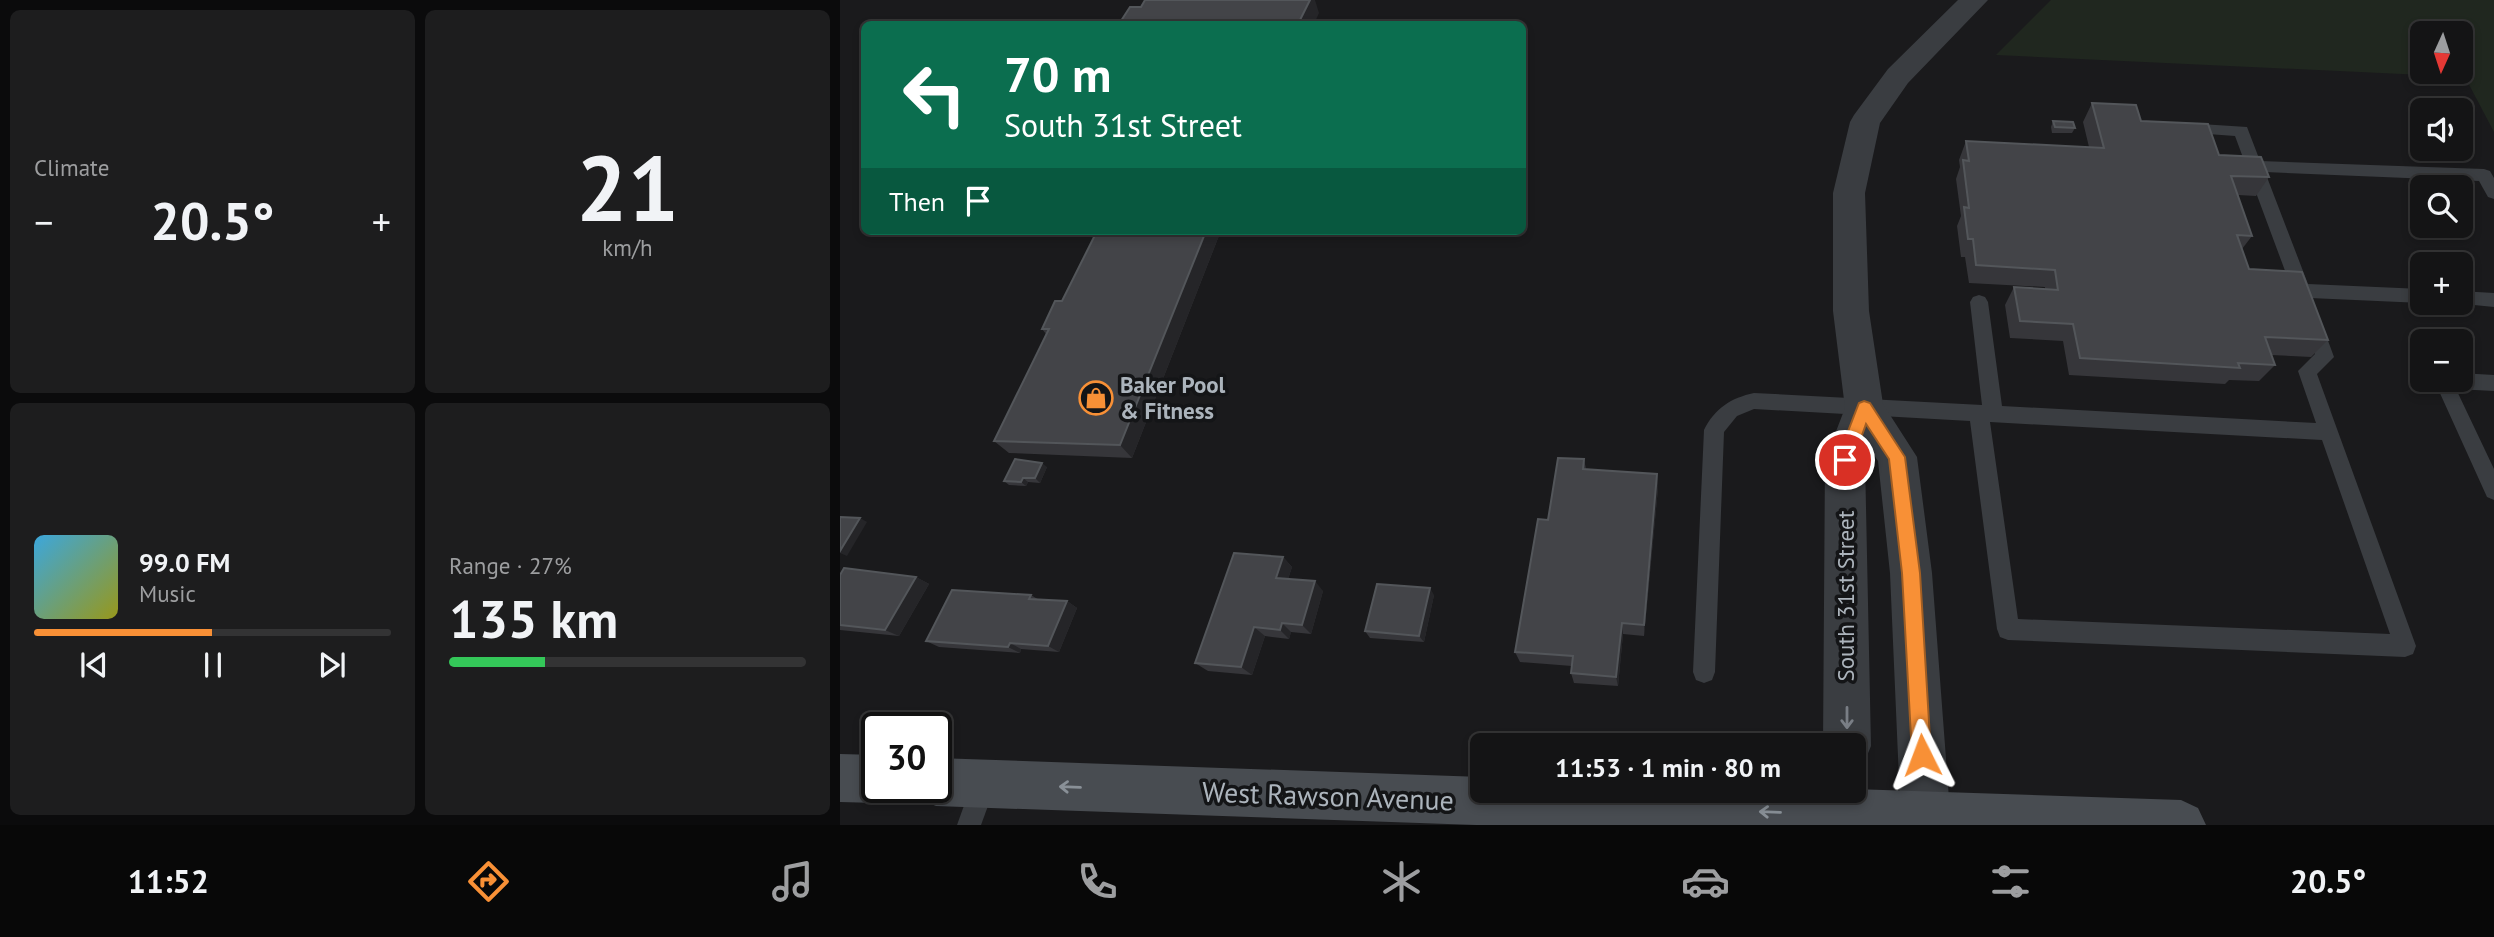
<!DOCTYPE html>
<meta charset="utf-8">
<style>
:root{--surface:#141415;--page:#1d1d1e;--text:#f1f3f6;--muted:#9d9ea0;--line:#333334;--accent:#f89036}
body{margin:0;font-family:"PT Sans",sans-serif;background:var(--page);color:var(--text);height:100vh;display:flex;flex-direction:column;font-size:26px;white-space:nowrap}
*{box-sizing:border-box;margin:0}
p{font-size:23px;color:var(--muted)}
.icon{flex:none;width:38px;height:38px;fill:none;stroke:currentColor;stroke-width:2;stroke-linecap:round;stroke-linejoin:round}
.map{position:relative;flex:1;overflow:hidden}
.sheet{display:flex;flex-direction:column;gap:10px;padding:10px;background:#0b0b0c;width:840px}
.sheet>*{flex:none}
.top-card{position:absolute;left:21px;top:21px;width:665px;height:214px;border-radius:10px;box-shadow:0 4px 10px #0003,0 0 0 2px var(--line);background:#0b6e4f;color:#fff;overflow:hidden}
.needle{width:46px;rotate:183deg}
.fabs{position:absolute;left:1570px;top:21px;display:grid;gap:14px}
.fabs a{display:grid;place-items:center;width:63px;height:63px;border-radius:10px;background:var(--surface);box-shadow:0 4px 10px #0003,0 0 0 2px var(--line);font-size:35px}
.speed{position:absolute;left:21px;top:712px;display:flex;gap:14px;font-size:35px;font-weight:700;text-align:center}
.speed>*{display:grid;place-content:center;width:91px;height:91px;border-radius:50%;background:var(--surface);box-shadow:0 4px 10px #0003,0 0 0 2px var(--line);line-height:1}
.speed .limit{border:4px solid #111;border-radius:10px;background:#fff;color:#111}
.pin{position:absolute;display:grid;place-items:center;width:60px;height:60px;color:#fff;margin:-30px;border:4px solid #fff;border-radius:50%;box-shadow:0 2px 7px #0007}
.me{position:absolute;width:77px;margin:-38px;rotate:357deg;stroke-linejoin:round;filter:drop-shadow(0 0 5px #0008)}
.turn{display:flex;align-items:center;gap:24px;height:147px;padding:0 28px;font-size:32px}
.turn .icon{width:91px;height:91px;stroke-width:2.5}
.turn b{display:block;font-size:49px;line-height:60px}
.then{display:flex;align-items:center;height:66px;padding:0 28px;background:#0003;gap:14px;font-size:26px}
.big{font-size:52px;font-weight:700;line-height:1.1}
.sheet .card{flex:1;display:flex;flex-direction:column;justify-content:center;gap:10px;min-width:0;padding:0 24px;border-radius:10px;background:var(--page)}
.sheet .dial{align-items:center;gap:0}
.dial b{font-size:91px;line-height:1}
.song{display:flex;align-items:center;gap:21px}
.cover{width:84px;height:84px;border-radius:10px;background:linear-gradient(135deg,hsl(200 70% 55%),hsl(60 70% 35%))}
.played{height:7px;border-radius:4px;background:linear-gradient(90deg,var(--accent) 50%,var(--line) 50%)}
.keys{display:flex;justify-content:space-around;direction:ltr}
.heat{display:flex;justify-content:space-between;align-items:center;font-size:38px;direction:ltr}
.charge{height:10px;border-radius:5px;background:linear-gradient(90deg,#34c759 27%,var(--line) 0)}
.sheet .tiles{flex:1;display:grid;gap:10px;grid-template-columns:repeat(2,1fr)}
.trip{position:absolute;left:630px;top:733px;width:396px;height:70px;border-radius:10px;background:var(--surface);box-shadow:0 4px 10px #0003,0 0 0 2px var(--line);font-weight:700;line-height:70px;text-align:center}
.tab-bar{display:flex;height:112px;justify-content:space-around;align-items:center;background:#080808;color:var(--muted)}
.tab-bar .icon{width:49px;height:49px}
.tab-bar .active{color:var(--accent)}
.tab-bar b{font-size:32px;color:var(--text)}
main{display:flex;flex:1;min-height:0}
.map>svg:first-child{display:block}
.green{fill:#20271f;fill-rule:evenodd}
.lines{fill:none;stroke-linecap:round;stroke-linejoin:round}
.lane{fill:#3a3d41;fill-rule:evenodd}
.street{fill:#3a3d41;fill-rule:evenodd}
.secondary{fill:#484c51;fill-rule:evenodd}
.wall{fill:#36363a}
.shaded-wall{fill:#252528}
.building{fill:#434448;stroke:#53565a;stroke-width:2}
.oneway{stroke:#797e85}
.oneway2{stroke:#899097}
.route{fill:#f89036;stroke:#a15e23;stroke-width:2}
.labels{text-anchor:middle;stroke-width:7;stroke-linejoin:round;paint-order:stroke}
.poi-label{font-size:23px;font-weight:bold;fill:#acb4bc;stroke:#141517;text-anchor:start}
.street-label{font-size:23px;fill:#acb4bc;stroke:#141517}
.near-street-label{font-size:28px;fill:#acb4bc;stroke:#141517}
</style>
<main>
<section class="sheet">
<div class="tiles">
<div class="card"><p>Climate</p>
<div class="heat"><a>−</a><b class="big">20.5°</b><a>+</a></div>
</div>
<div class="card dial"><b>21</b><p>km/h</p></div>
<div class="card">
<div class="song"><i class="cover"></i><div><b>99.0 FM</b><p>Music</p></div></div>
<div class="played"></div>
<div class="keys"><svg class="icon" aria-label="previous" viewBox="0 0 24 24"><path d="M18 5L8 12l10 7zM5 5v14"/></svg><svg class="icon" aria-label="pause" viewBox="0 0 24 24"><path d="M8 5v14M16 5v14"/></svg><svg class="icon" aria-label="next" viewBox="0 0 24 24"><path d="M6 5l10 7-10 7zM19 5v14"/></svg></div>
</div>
<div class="card"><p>Range · 27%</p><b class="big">135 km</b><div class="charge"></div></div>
</div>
</section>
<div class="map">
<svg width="1654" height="825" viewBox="0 0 1654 825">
<rect width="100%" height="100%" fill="#1a1a1c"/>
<path class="green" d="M 1211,0 L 1654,0 L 1654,132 L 1625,77 L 1156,55 ZM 1582,33 L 1620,33 L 1620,72 L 1582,72 Z"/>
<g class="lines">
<g class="lane">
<polygon points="1345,123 1407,127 1420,161 1644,169 1650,171 1654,178 1654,199 1648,197 1639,181 1425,172 1468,284 1582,289 1582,303 1470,298 1463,302 1457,300 1454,295 1395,136 1340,132 1337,128 1340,124"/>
<polygon points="1620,291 1654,293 1654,307 1614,303 1620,303"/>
<path d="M 1139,295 L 1145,297 L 1148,302 L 1162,406 L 1476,423 L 1458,371 L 1475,354 L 1465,324 L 1468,319 L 1474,317 L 1480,319 L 1494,357 L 1477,374 L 1576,646 L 1573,654 L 1565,657 L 1168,640 L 1160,637 L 1157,629 L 1130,421 L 914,409 L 897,416 L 884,432 L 875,672 L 872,680 L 864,683 L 856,680 L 853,672 L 864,430 C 875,408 891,398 914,393 L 1142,405 L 1130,302 L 1133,297 ZM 1150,422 L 1482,440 L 1550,634 L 1178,619 Z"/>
<polygon points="1620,373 1654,375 1654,391 1616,389 1654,469 1654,500 1647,497 1594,380 1620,380"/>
<polygon points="144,772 153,775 156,784 141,825 117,825 135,775"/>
</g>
<polygon class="street" points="1118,0 1148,0 1068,83 1040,123 1025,193 1029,311 1043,404 1077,457 1092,573 1111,825 1061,825 1050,573 1038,461 1029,448 1025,460 1031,746 1024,763 1013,767 1013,746 983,746 985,460 1005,408 993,311 993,193 1010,122 1014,115 1048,69"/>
<g class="secondary">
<polygon points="0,754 37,755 37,788 58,788 54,796 37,803 0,802"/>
<polygon points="96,758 642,777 642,791 1013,789 1341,800 1358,808 1366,825 636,825 96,806 79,799 74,788 96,788"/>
</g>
</g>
<g class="wall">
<polygon points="1252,103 1301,121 1429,177 1416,196 1398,195 1412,236 1402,249 1409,269 1488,340 1471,357 1431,355 1435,365 1419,381 1389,380 1385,384 1229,375 1223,341 1170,338 1165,305 1174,287 1205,289 1205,287 1129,283 1125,257 1121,257 1117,226 1121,216 1116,179 1120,167 1119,160 1126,141 1249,147 1243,122"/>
<polygon points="1213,121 1235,128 1232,133 1212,133 1211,127"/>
<polygon points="257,231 379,231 380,233 292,458 169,453 154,441 206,334 202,329 222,301"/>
<polygon points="744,459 746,469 817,474 818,488 804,636 783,634 778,686 734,683 731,673 732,666 680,662 675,652 708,520"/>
<polygon points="207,467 200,483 188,482 186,486 169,485 164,481"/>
<polygon points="443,557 452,567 448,579 483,591 471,634 451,632 449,639 425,636 412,675 368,671 355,663"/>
<polygon points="0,575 76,577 89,584 59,636 0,630"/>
<polygon points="191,595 199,600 227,601 237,608 219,652 181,649 180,653 99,647 86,641"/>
<polygon points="594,595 584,642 530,638 525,631"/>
</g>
<g class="shaded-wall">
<polygon points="470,0 475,0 479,13 474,24 458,24"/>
<polygon points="366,231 379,231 380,233 292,458 280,445"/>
<polygon points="202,463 207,467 200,483 195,478"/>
<polygon points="817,474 818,488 804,636 804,625"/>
<polygon points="183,478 188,482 186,486 181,482"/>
<polygon points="20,518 27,522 7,556 0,553 0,551"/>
<polygon points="443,557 452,567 445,588 436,578"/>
<polygon points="76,577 89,584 59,636 45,630"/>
<polygon points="475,581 483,591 471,634 462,625"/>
<polygon points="590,588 594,595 584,642 579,636"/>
<polygon points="227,601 237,608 219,652 208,646"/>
<polygon points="442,623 451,632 449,639 440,630"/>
<polygon points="782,623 783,634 778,686 776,677"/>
<polygon points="414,627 425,636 412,675 401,667"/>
<polygon points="170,643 181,649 180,653 168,647"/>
</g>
<g class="building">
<polygon points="305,0 470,0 458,24 463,24 279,24 290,7 301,7"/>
<polygon points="1252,103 1296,105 1301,121 1368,124 1379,155 1421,157 1429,177 1391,176 1412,236 1397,235 1409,269 1462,272 1488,340 1425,337 1435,365 1398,363 1400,368 1240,358 1233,324 1180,321 1174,287 1218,290 1215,270 1136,265 1133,239 1128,239 1124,207 1129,208 1123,160 1129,161 1126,141 1264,148"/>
<polygon points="1213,121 1233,122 1235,128 1215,127"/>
<polygon points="257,231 366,231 280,445 154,441 209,329 202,329 215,301 222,301"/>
<polygon points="718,458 744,459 743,469 817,474 804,625 782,623 776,677 731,673 733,656 675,652 698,519 708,520"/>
<polygon points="175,459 202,463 195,478 183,478 181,482 164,481"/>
<polygon points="0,517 20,518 0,551"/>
<polygon points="394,553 443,557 436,578 475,581 462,625 442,623 440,630 414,627 401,667 355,663"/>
<polygon points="4,568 76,577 45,630 0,625 0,575"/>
<polygon points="537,584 590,588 579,636 525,631"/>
<polygon points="112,590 191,595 189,599 227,601 208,646 170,643 168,647 86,641"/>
</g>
<defs><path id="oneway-shaft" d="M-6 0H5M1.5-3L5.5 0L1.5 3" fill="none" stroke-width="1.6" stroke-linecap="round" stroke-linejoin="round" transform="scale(1.75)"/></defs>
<use class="oneway" href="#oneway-shaft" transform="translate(1007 718) rotate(90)"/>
<g class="oneway2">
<use href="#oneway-shaft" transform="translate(230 787) rotate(-178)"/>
<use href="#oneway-shaft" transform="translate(930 812) rotate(-178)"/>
</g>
<polygon class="route" points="1024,401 1030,403 1065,457 1080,573 1091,755 1089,762 1082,765 1075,762 1072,755 1062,573 1049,459 1026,424 1011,466 1005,468 999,466 997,460 1017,408 1019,403"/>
<defs>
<symbol id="shop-ring" viewBox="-11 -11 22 22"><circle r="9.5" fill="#141517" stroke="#f89036" stroke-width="1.5"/><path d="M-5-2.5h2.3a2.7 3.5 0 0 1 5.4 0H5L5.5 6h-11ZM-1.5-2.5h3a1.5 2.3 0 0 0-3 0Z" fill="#f89036"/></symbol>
</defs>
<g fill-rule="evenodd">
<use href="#shop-ring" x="237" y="379" width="38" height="38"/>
</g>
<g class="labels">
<g class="poi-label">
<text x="280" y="393">Baker Pool<tspan x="280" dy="26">&amp; Fitness</tspan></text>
</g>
<g class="street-label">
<text transform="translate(1006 596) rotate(-90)" y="8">South 31st Street</text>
</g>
<g class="near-street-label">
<text transform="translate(488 796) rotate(2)" y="10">West Rawson Avenue</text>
</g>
</g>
</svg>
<div class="fabs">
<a><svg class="needle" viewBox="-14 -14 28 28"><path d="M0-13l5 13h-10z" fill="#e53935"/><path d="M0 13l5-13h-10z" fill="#9d9ea0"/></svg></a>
<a><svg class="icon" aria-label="sound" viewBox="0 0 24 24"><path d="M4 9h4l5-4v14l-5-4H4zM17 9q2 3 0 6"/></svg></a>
<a><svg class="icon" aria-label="search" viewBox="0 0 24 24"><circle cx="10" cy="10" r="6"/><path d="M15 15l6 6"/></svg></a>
<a>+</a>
<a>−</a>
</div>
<div class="speed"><div class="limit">30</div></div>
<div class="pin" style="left:1005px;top:460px;background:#d93025"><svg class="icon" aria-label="arrive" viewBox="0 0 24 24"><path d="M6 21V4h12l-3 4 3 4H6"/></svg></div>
<svg class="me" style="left:1082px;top:755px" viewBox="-20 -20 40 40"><path d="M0-17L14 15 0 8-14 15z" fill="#f89036" stroke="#fff" stroke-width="4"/></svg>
<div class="trip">11:53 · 1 min · 80 m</div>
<div class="top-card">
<div class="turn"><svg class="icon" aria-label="left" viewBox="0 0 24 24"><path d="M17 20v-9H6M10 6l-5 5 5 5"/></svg><div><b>70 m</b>South 31st Street</div></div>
<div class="then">Then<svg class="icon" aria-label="arrive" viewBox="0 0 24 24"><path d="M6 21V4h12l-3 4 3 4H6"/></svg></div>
</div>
</div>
</main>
<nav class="tab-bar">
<b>11:52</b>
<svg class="icon active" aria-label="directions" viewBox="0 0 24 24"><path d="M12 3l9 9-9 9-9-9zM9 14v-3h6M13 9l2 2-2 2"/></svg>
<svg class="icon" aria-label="music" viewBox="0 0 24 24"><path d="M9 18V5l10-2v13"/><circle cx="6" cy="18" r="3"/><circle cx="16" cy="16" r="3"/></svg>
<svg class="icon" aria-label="phone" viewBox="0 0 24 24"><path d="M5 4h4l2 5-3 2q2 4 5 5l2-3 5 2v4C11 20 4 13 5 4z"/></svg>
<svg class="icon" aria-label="climate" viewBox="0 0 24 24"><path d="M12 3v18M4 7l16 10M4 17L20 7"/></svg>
<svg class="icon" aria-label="car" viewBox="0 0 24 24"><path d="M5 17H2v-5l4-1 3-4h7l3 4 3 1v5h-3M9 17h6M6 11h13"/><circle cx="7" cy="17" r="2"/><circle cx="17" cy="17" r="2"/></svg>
<svg class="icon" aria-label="filters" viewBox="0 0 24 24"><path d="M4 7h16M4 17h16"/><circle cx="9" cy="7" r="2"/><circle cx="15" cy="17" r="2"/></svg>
<b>20.5°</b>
</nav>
